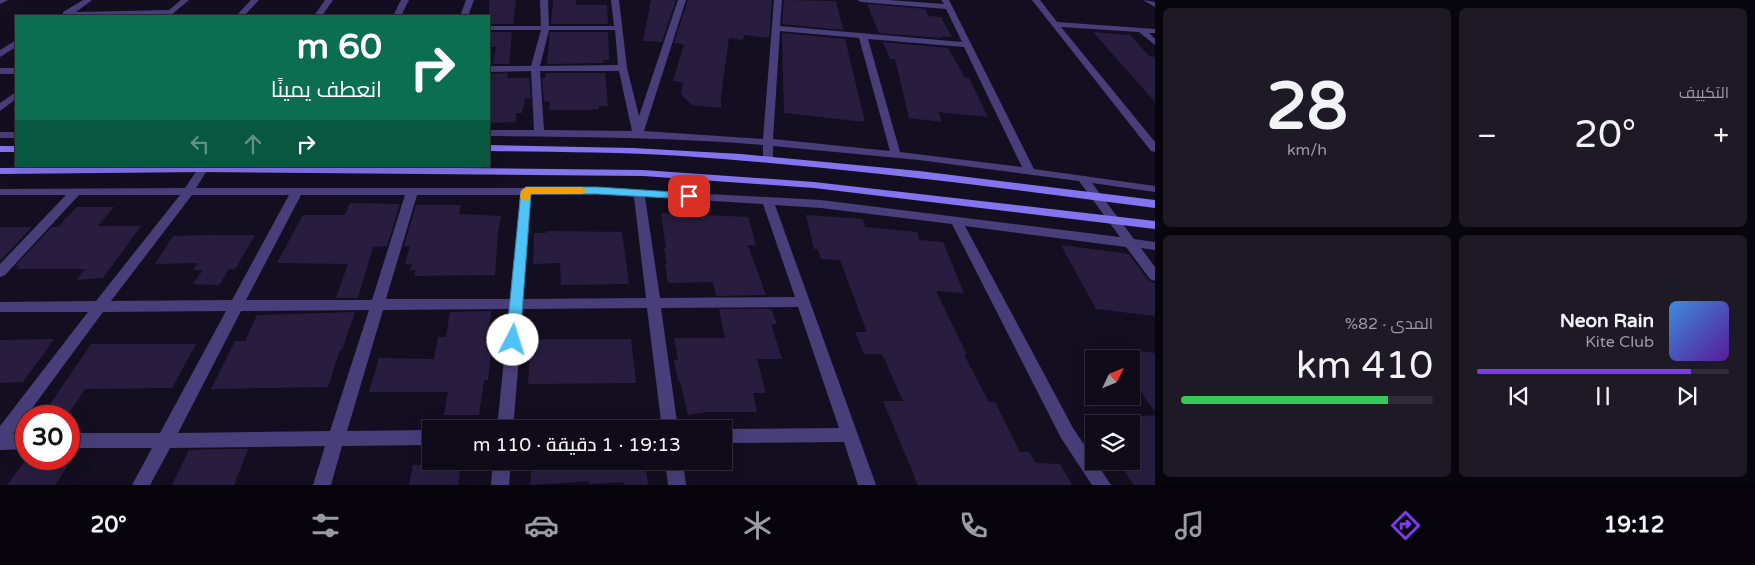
<!DOCTYPE html>
<html lang="ar">
<meta charset="utf-8">
<style>
:root{--surface:#0f0b18;--page:#1d1925;--text:#f1f3f6;--muted:#9b9ba2;--line:#2f2b37;--accent:#7c3aed}
body{margin:0;font-family:"Varela Round",Cairo,sans-serif;background:var(--page);color:var(--text);direction:rtl;height:100vh;display:flex;flex-direction:column;font-size:19px;white-space:nowrap}
*{box-sizing:border-box;margin:0}
p{font-size:16px;color:var(--muted)}
.icon{flex:none;width:28px;height:28px;fill:none;stroke:currentColor;stroke-width:2;stroke-linecap:round;stroke-linejoin:round}
.map{position:relative;flex:1;overflow:hidden;direction:ltr}
.panel{display:flex;flex-direction:column;gap:8px;padding:8px;background:#08060d;width:600px}
.panel>*{flex:none}
.top-card{position:absolute;left:15px;top:15px;width:475px;height:152px;border-radius:0px;box-shadow:0 5px 20px #0002,0 0 0 1px var(--line);direction:rtl;background:#0b6e4f;color:#fff;overflow:hidden}
.needle{width:32px;rotate:47deg}
.controls{position:absolute;left:1085px;top:350px;display:grid;gap:10px}
.controls a{display:grid;place-items:center;width:55px;height:55px;border-radius:0px;background:var(--surface);box-shadow:0 5px 20px #0002,0 0 0 1px var(--line);font-size:25px}
.speed{position:absolute;left:15px;top:405px;display:flex;gap:10px;font-size:25px;font-weight:700;text-align:center}
.speed>*{display:grid;place-content:center;width:65px;height:65px;border-radius:50%;background:var(--surface);box-shadow:0 5px 20px #0002,0 0 0 1px var(--line);line-height:1}
.speed .limit{border:8px solid #d22;background:#fff;color:#111}
.pin{position:absolute;display:grid;place-items:center;width:42px;height:42px;color:#fff;margin:-21px;border-radius:10px;box-shadow:0 2px 8px #0006}
.me{position:absolute;width:55px;margin:-28px;rotate:5deg;stroke-linejoin:round;filter:drop-shadow(0 0 4px #0008)}
.turn{display:flex;align-items:center;gap:18px;height:105px;padding:0 25px;font-size:22px}
.turn .icon{width:65px;height:65px;stroke-width:2.5}
.turn b{display:block;font-size:35px;line-height:42px}
.lanes{display:flex;align-items:center;height:48px;padding:0 25px;background:#0003;justify-content:center;gap:25px;direction:ltr}
.lanes .off{opacity:.35}
.big{font-size:38px;font-weight:600;line-height:1.1}
.panel .tile{flex:1;display:flex;flex-direction:column;justify-content:center;gap:8px;min-width:0;padding:0 18px;border-radius:8px;background:var(--page)}
.panel .dial{align-items:center;gap:0}
.dial b{font-size:65px;line-height:1}
.song{display:flex;align-items:center;gap:15px}
.cover{width:60px;height:60px;border-radius:8px;background:linear-gradient(135deg,hsl(210 70% 55%),hsl(270 70% 35%))}
.played{height:5px;border-radius:2px;background:linear-gradient(90deg,var(--accent) 85%,var(--line) 85%)}
.keys{display:flex;justify-content:space-around;direction:ltr}
.heat{display:flex;justify-content:space-between;align-items:center;font-size:28px;direction:ltr}
.charge{height:8px;border-radius:4px;background:linear-gradient(90deg,#34c759 82%,var(--line) 0)}
.panel .tiles{flex:1;display:grid;gap:8px;grid-template-columns:repeat(2,1fr)}
.trip{position:absolute;left:422px;top:420px;width:310px;height:50px;border-radius:0px;background:var(--surface);box-shadow:0 5px 20px #0002,0 0 0 1px var(--line);font-weight:600;line-height:50px;text-align:center;direction:rtl}
.menu{display:flex;height:80px;justify-content:space-around;align-items:center;background:#06040a;color:var(--muted)}
.menu .icon{width:35px;height:35px}
.menu .selected{color:var(--accent)}
.menu b{font-size:22px;color:var(--text)}
main{display:flex;flex:1;min-height:0}
.map>svg:first-child{display:block}
.building{fill:#281d3f}
.lines{fill:none;stroke-linecap:round;stroke-linejoin:round}
.minor{fill:#483f7a;fill-rule:evenodd}
.secondary{fill:#8574f0;fill-rule:evenodd}
.route{fill:#4fc3f7;stroke:#337fa1}
.slow{fill:#f59e0b}
</style>
<main>
<section class="panel">
<div class="tiles">
<div class="tile"><p>التكييف</p>
<div class="heat"><a>−</a><b class="big">20°</b><a>+</a></div>
</div>
<div class="tile dial"><b>28</b><p>km/h</p></div>
<div class="tile">
<div class="song"><i class="cover"></i><div><b>Neon Rain</b><p>Kite Club</p></div></div>
<div class="played"></div>
<div class="keys"><svg class="icon" aria-label="previous" viewBox="0 0 24 24"><path d="M18 5L8 12l10 7zM5 5v14"/></svg><svg class="icon" aria-label="pause" viewBox="0 0 24 24"><path d="M8 5v14M16 5v14"/></svg><svg class="icon" aria-label="next" viewBox="0 0 24 24"><path d="M6 5l10 7-10 7zM19 5v14"/></svg></div>
</div>
<div class="tile"><p>المدى · 82%</p><b class="big">410 km</b><div class="charge"></div></div>
</div>
</section>
<div class="map">
<svg width="1155" height="485" viewBox="0 0 1155 485">
<rect width="100%" height="100%" fill="#140f20"/>
<g class="building">
<polygon points="489,0 516,0 513,24 489,24"/>
<polygon points="553,0 576,0 576,5 607,5 608,24 551,24"/>
<polygon points="651,0 676,0 662,42 643,41"/>
<polygon points="688,0 772,0 769,38 744,35 743,40 729,38 721,96 721,108 692,105 681,94 683,82 673,81 684,44 674,43"/>
<polygon points="784,0 836,1 843,30 782,24"/>
<polygon points="867,4 925,9 928,16 941,17 952,37 941,36 943,38 879,33"/>
<polygon points="489,32 512,32 509,64 493,64 496,47 489,47"/>
<polygon points="550,32 608,32 609,60 603,60 604,63 547,64"/>
<polygon points="1093,32 1130,35 1149,56 1155,57 1155,102"/>
<polygon points="782,33 845,39 865,122 784,113"/>
<polygon points="883,42 948,48 965,78 969,78 988,117 938,112 942,122 909,118 895,59 890,59"/>
<polygon points="508,73 507,78 529,78 531,99 525,98 522,113 516,113 516,122 489,123 489,85 491,74"/>
<polygon points="546,73 605,73 608,106 599,106 599,109 593,109 593,110 549,110 550,102 544,101 542,78 545,78"/>
<polygon points="350,203 400,204 387,246 373,247 358,298 336,298 348,264 277,263 303,215 345,215"/>
<polygon points="416,205 461,205 459,214 501,216 498,232 495,275 414,276 416,270 410,270 412,264 405,264 410,246 404,246"/>
<polygon points="77,207 114,207 98,226 141,226 103,278 76,280 85,269 16,269 19,266 15,266 52,227 58,227"/>
<polygon points="661,213 748,217 756,245 748,245 766,295 716,296 713,282 668,283 665,264 667,264 664,248 666,248"/>
<polygon points="806,215 863,219 865,227 917,232 920,240 943,242 964,293 936,291 967,355 964,355 989,402 995,402 1020,452 1029,452 1036,463 1060,464 1072,485 918,485 883,401 903,401 882,354 864,354 855,332 867,332 840,260 821,259 818,249 814,249"/>
<polygon points="0,227 32,227 0,261"/>
<polygon points="546,231 622,232 629,284 561,285 560,263 533,264 534,233 546,233"/>
<polygon points="209,235 255,235 235,269 229,269 219,285 193,284 203,270 193,270 198,263 155,264 173,236"/>
<polygon points="1061,245 1129,254 1148,280 1155,283 1155,316 1096,309"/>
<polygon points="719,309 771,309 777,324 771,324 782,359 757,359 766,393 753,393 757,412 708,412 688,415 680,381 678,381 674,360 678,360 674,338 725,338"/>
<polygon points="491,311 488,342 492,342 488,380 484,380 479,415 444,415 448,392 369,392 379,358 434,359 438,337 446,337 450,312"/>
<polygon points="355,312 342,350 340,350 328,387 211,389 235,341 245,341 257,315"/>
<polygon points="54,339 23,382 0,383 0,340"/>
<polygon points="531,339 631,339 636,383 528,384"/>
<polygon points="91,344 196,344 172,388 85,389 67,416 42,416"/>
<polygon points="1131,350 1155,353 1155,412 1131,377"/>
<polygon points="1155,415 1155,485 1134,485 1117,461 1131,461 1131,417"/>
<polygon points="223,449 248,449 234,485 172,485 189,450"/>
<polygon points="26,460 71,461 55,485 7,485"/>
<polygon points="532,461 645,461 648,485 624,485 624,482 589,484 589,481 530,485"/>
<polygon points="461,464 458,485 409,485 413,465"/>
</g>
<g class="lines">
<g class="minor">
<polygon points="0,0 8,0 0,4"/>
<polygon points="83,0 92,0 76,12 169,10 181,0 189,0 170,16 162,16 163,14 63,16 63,12"/>
<polygon points="251,0 259,0 244,16 236,16"/>
<polygon points="325,0 333,0 322,16 314,16"/>
<polygon points="401,0 409,0 401,16 393,16"/>
<polygon points="466,0 474,0 468,16 460,16"/>
<path d="M 540,0 L 548,0 L 549,26 L 614,26 L 611,0 L 619,0 L 627,68 L 639,116 L 678,0 L 686,0 L 644,131 L 763,139 L 774,0 L 782,0 L 780,26 L 962,42 L 946,9 L 861,2 L 857,0 L 888,0 L 944,4 L 941,0 L 949,0 L 1034,169 L 1155,186 L 1155,192 L 1092,183 L 1134,239 L 1155,242 L 1155,250 L 1141,248 L 1155,267 L 1155,281 L 1150,279 L 1126,247 L 965,226 L 1073,428 L 1111,485 L 1092,485 L 1061,438 L 952,224 L 821,208 L 775,205 L 876,485 L 858,485 L 844,442 L 724,443 L 724,429 L 839,428 L 798,307 L 661,308 L 678,429 L 662,429 L 647,308 L 523,309 L 513,429 L 497,429 L 509,309 L 383,310 L 347,431 L 431,430 L 431,445 L 342,446 L 331,485 L 313,485 L 325,446 L 170,448 L 150,485 L 132,485 L 152,448 L 69,448 L 69,433 L 160,433 L 226,311 L 103,312 L 13,434 L 26,435 L 26,449 L 0,450 L 0,426 L 88,312 L 0,312 L 0,302 L 96,301 L 180,195 L 79,195 L 5,275 L 0,277 L 0,264 L 66,195 L 0,195 L 0,189 L 185,188 L 199,167 L 205,166 L 208,169 L 196,188 L 597,188 L 821,200 L 1120,237 L 1079,181 L 919,160 L 773,146 L 773,160 L 768,163 L 763,160 L 763,145 C 671,137 580,137 489,136 L 489,130 L 534,130 L 531,71 L 489,72 L 489,66 L 531,66 L 541,30 L 489,30 L 489,26 L 541,26 ZM 549,30 L 615,30 L 618,65 L 540,66 ZM 780,31 L 859,38 L 890,151 L 773,139 ZM 868,39 L 964,47 L 1022,167 L 900,152 ZM 540,71 L 619,71 L 632,131 L 544,130 ZM 597,194 L 634,197 L 646,298 L 523,299 L 531,195 ZM 192,195 L 289,195 L 232,300 L 111,301 ZM 301,195 L 405,195 L 372,300 L 246,300 ZM 417,195 L 520,195 L 510,299 L 386,299 ZM 645,197 L 763,204 L 795,297 L 660,298 ZM 369,310 L 330,431 L 178,433 L 241,311 Z"/>
<polygon points="1032,0 1040,0 1057,22 1155,29 1155,33 1149,33 1155,39 1155,45 1139,32 1061,27 1155,142 1155,152 1151,151"/>
<polygon points="1143,0 1155,2 1155,7"/>
<polygon points="13,42 16,42 16,47 0,57 0,50"/>
<rect x="0" y="68" width="16" height="6"/>
<polygon points="16,92 16,99 0,111 0,103"/>
<rect x="0" y="132" width="16" height="6"/>
<polygon points="493,461 511,461 509,485 491,485"/>
<polygon points="665,461 683,461 686,485 668,485"/>
</g>
<g class="secondary">
<path d="M 489,145 L 633,148 L 741,154 L 919,171 L 1155,200 L 1155,208 C 998,187 840,167 682,156 C 618,152 553,152 489,151 Z"/>
<rect x="0" y="146" width="16" height="6"/>
<polygon points="261,166 643,170 814,182 1155,221 1155,229 814,188 643,176 203,172 0,174 0,168"/>
</g>
</g>
<polygon class="route" points="526,187 597,187 689,193 694,196 689,199 597,194 531,194 520,340 518,343 513,345 508,343 506,340 521,191"/>
<polygon class="slow" points="526,187 582,187 587,191 582,194 531,194 529,200 526,201 520,198 521,191"/>
</svg>
<div class="controls">
<a><svg class="needle" viewBox="-14 -14 28 28"><path d="M0-13l5 13h-10z" fill="#e53935"/><path d="M0 13l5-13h-10z" fill="#9b9ba2"/></svg></a>
<a><svg class="icon" aria-label="layers" viewBox="0 0 24 24"><path d="M12 4l9 5-9 5-9-5zM3 14l9 5 9-5"/></svg></a>
</div>
<div class="speed"><div class="limit">30</div></div>
<div class="pin" style="left:689px;top:196px;background:#d93025"><svg class="icon" aria-label="arrive" viewBox="0 0 24 24"><path d="M6 21V4h12l-3 4 3 4H6"/></svg></div>
<svg class="me" style="left:513px;top:340px" viewBox="-20 -20 40 40"><circle r="19" fill="#fff"/><path d="M0-13L10 11 0 6-10 11z" fill="#4fc3f7"/></svg>
<div class="trip">19:13 · 1 دقيقة · 110 m</div>
<div class="top-card">
<div class="turn"><svg class="icon" aria-label="right" viewBox="0 0 24 24"><path d="M7 20v-9h11M14 6l5 5-5 5"/></svg><div><b>60 m</b>انعطف يمينًا</div></div>
<div class="lanes"><svg class="icon off" aria-label="left" viewBox="0 0 24 24"><path d="M17 20v-9H6M10 6l-5 5 5 5"/></svg><svg class="icon off" aria-label="ahead" viewBox="0 0 24 24"><path d="M12 20V5M6 11l6-6 6 6"/></svg><svg class="icon" aria-label="right" viewBox="0 0 24 24"><path d="M7 20v-9h11M14 6l5 5-5 5"/></svg></div>
</div>
</div>
</main>
<nav class="menu">
<b>19:12</b>
<svg class="icon selected" aria-label="directions" viewBox="0 0 24 24"><path d="M12 3l9 9-9 9-9-9zM9 14v-3h6M13 9l2 2-2 2"/></svg>
<svg class="icon" aria-label="music" viewBox="0 0 24 24"><path d="M9 18V5l10-2v13"/><circle cx="6" cy="18" r="3"/><circle cx="16" cy="16" r="3"/></svg>
<svg class="icon" aria-label="phone" viewBox="0 0 24 24"><path d="M5 4h4l2 5-3 2q2 4 5 5l2-3 5 2v4C11 20 4 13 5 4z"/></svg>
<svg class="icon" aria-label="climate" viewBox="0 0 24 24"><path d="M12 3v18M4 7l16 10M4 17L20 7"/></svg>
<svg class="icon" aria-label="car" viewBox="0 0 24 24"><path d="M5 17H2v-5l4-1 3-4h7l3 4 3 1v5h-3M9 17h6M6 11h13"/><circle cx="7" cy="17" r="2"/><circle cx="17" cy="17" r="2"/></svg>
<svg class="icon" aria-label="filters" viewBox="0 0 24 24"><path d="M4 7h16M4 17h16"/><circle cx="9" cy="7" r="2"/><circle cx="15" cy="17" r="2"/></svg>
<b>20°</b>
</nav>
